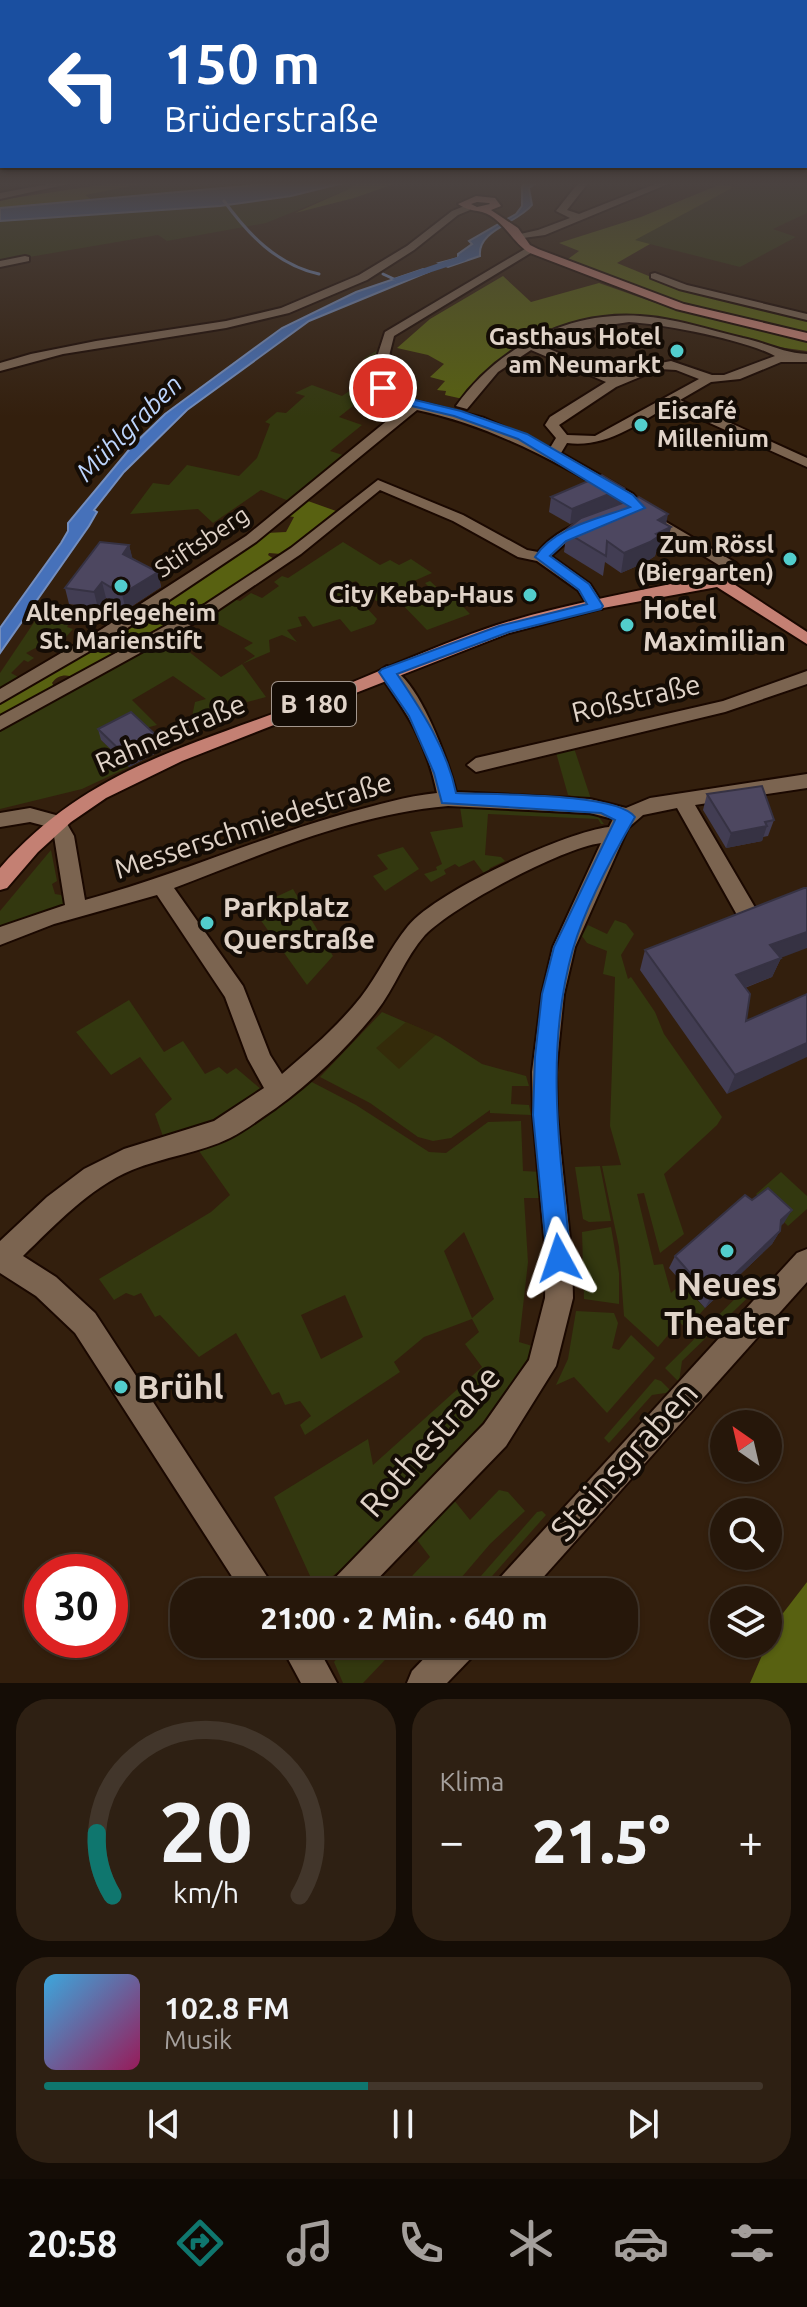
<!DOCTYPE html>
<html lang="de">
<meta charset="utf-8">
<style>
:root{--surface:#26170a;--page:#2e2013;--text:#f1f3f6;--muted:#a49f9c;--line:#42362b;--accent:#0f766e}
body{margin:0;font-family:Ubuntu,sans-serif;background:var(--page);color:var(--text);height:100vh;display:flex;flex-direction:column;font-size:30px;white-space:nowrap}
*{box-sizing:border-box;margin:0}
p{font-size:26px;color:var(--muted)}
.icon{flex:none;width:44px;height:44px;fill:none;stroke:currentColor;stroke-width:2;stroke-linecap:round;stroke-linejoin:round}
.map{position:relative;height:1683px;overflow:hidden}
.details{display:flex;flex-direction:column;gap:16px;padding:16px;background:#150d06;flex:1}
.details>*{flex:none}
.banner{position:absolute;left:0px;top:0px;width:808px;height:168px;box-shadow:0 2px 6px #0004,0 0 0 2px var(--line);background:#1a4fa0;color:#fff;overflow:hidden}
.needle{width:52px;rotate:326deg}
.buttons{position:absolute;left:710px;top:1410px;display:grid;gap:16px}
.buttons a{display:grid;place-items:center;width:72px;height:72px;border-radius:50%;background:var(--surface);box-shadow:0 2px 6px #0004,0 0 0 2px var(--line);font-size:40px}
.speed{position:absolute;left:24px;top:1554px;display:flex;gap:16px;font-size:40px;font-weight:700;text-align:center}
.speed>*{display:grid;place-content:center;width:104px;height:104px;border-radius:50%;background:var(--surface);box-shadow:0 2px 6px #0004,0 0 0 2px var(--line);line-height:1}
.speed .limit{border:12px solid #d22;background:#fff;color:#111}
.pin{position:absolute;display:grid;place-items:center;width:68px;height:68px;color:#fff;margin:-34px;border:4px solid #fff;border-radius:50%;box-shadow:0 2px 8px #0007}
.me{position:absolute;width:88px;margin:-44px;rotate:355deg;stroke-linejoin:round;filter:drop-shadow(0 0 6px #0008)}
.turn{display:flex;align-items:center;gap:28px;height:168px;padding:0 32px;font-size:36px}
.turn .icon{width:104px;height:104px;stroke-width:2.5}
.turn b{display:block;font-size:56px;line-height:68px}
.big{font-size:60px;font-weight:800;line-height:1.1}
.details .widget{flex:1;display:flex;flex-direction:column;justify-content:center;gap:12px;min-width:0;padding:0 28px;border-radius:32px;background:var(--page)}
.details .dial{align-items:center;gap:0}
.dial svg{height:208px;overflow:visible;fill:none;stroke:var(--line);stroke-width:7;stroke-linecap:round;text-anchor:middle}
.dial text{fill:var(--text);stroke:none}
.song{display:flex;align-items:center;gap:24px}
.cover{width:96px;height:96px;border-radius:12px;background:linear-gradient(135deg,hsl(200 70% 55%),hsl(330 70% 35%))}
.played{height:8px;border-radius:4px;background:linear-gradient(90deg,var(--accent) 45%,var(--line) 45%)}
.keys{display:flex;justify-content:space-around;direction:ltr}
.heat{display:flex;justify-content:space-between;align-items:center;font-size:44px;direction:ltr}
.details .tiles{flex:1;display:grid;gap:16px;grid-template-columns:1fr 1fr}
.widget:last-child{grid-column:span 2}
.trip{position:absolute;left:170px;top:1578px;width:468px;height:80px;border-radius:32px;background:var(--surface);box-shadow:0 2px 6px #0004,0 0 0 2px var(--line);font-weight:800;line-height:80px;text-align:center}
.tabs{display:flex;height:128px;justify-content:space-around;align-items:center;background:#0f0904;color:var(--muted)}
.tabs .icon{width:56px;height:56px}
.tabs .active{color:var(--accent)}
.tabs b{font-size:36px;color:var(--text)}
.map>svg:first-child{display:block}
.green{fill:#33380f;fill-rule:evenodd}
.forest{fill:#586111}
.sand{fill:#342b0a}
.water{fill:#4671ba;stroke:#748ebe;stroke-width:2}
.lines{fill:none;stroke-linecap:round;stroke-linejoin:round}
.stream{stroke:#748ebe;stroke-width:3}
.canal{fill:#4671ba;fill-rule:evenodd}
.minor-casing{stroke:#1a0800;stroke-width:4}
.major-casing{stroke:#1a0800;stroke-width:4}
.minor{fill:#7b6450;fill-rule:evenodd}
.major{fill:#c48073;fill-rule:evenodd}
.wall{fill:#423d53}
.shaded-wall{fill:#363243}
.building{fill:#4d4760;stroke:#363243;stroke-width:2}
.route{fill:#1a73e8;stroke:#114b97;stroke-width:2}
.poi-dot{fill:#52cdcc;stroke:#140c05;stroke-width:3}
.labels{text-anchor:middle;stroke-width:8;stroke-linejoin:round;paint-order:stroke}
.far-poi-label{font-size:24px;font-weight:bold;fill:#e0d3c8;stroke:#140c05;text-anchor:end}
.far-street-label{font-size:24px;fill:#e0d3c8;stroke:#140c05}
.far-water-label{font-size:26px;font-style:italic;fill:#bcd4fc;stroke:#140c05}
.shield{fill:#140c05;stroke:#a3978e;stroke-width:2}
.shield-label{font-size:26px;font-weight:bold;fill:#e0d3c8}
.poi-label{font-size:28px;font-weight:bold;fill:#e0d3c8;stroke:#140c05;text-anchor:start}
.street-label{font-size:28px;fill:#e0d3c8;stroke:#140c05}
.near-poi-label{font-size:34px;font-weight:bold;fill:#e0d3c8;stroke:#140c05}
.near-street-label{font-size:34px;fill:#e0d3c8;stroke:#140c05}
</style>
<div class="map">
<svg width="807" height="1683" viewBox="0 0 807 1683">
<rect width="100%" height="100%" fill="#331f0d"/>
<g class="green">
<polygon points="152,182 289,182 92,200 84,195"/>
<polygon points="347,182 359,182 359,185 266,223 167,241 158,235 0,262 0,221 220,206 291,196"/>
<polygon points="745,182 807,182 807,213 773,229 796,237 740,267 634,240 662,223"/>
<polygon points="379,349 375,366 377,387 339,417 362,425 330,451 346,456 289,501 261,490 213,523 198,509 130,514 153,483 169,485 187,465 239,476 257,458 270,424 265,422 277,412 286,413 305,396 295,393 312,385 342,396 358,385 365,358"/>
<polygon points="343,542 380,565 390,560 399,565 411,559 432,573 414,581 418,585 409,589 423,603 439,597 425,583 430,581 444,594 449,592 470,614 427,630 394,596 376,601 356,581 351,583 355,595 377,619 374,624 351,632 340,619 313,627 305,616 298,617 302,626 287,630 297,642 282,635 269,640 270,652 242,664 266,697 247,702 242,696 227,701 230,706 192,717 195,702 206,699 173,676 132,700 157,725 101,740 129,767 82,789 0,809 0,727 169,636 221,677 255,656 244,648 253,643 203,616 230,598 240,601 251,593 262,598 279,586 274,582 282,576 288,578"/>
<polygon points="39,615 70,621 67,627 73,629 66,637 56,637 26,653 34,658 28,662 24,660 11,673 20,678 0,689 0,673"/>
<polygon points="573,745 591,799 568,795 555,749"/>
<polygon points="460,807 598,816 604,824 601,824 598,819 488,814 485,855 501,857 505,861 490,868 486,876 474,860 459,867 455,864 444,870 446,874 431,882 424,874 437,870 436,867 442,864 430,832 463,827"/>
<polygon points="403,847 419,869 385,891 373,876 388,869 377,855"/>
<polygon points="51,850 57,881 52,884 55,894 61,895 65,901 63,905 0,927 0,911"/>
<polygon points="293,889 333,956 307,985 252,908"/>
<polygon points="615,920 626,924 634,934 621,955 628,979 631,977 655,1012 664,1034 722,1117 717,1125 664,1174 684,1234 660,1253 644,1193 637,1194 654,1265 663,1264 671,1293 681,1284 705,1308 687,1329 679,1322 658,1347 624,1316 619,1247 602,1166 621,1165 610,1126 615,977 603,974 607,951 587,943 582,936 588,925 607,934"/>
<polygon points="129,1000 164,1052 183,1041 205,1074 219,1067 227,1074 236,1068 262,1090 228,1115 165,1142 155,1114 172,1099 140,1057 111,1075 76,1032"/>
<polygon points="382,1012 440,1037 482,1064 526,1076 529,1086 512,1086 511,1104 529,1105 531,1115 490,1113 490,1110 451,1138 433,1141 418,1137 370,1103 320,1077"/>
<path d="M 308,1080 L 356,1105 L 429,1152 L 446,1153 L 488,1122 L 521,1121 L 523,1171 L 543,1172 L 544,1198 L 524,1198 L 528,1262 L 519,1342 L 539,1348 C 477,1438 403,1523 316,1589 L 274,1497 L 368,1439 L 373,1465 L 482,1367 L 465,1344 L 479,1332 L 472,1319 L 424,1337 L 394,1362 L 400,1372 L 305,1435 L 300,1425 L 311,1416 L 300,1401 L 285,1405 L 279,1392 L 272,1395 L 236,1333 L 199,1357 L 160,1315 L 155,1317 L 141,1293 L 134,1296 L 126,1293 L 114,1300 L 99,1279 L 211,1212 L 230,1195 L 199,1151 L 257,1121 ZM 464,1232 L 494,1299 L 472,1318 L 444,1251 ZM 345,1295 L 363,1337 L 321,1359 L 301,1315 Z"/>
<polygon points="600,1166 611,1221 589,1222 583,1219 575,1167"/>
<polygon points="781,1172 807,1196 807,1209 788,1226 756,1194"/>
<polygon points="611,1227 619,1273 619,1304 584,1299 582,1232"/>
<polygon points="761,1277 766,1280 682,1361 679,1382 665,1368 756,1278"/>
<polygon points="576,1311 614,1313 618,1323 612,1348 619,1350 631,1335 655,1358 607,1413 574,1377 556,1385 568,1359"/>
<polygon points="655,1379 661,1381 672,1392 652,1395 609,1443 604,1438"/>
<polygon points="499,1490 508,1492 525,1511 490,1544 449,1592 397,1592 430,1557 411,1532 449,1494 470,1520"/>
<polygon points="542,1511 546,1515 478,1592 467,1592 537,1512"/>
<polygon points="349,1644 400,1644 363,1683 343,1683 334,1662"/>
</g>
<g class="forest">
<polygon points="120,182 152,182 85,195 92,200 0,208 0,200"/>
<polygon points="359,182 400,182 354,198 295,213 347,190"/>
<polygon points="721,184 734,187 635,240 650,244 617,263 678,288 807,320 807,334 696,308 649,293 568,259 579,251 559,243 641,217"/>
<polygon points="503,276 531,302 599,283 667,307 807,341 807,351 763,345 636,317 549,335 534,326 506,334 513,340 509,344 519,347 463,399 445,395 446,391 437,390 445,381 430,377 444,364 428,355 397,348 430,319"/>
<path d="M 308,501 L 336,511 L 281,554 L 269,553 L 268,555 L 274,559 L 227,592 L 76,678 C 67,674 58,674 52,683 L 55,688 L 0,718 L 0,700 L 266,533 L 286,532 L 294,517 L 287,516 Z"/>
<polygon points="807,1582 807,1683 750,1683 777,1621"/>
</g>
<polygon class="sand" points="406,1022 436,1035 399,1069 376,1048"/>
<g class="water">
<polygon points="289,182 347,182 291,196 220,206 0,221 0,208"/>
<path d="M 527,182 L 538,182 L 529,188 L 532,205 C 518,223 477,230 480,256 L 448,267 L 439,263 L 458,258 L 458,254 L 472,244 L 469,241 L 516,214 L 522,206 L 522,187 Z"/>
<polygon points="423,269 428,272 309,321 187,410 124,472 94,510 97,512 89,526 0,653 0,628 61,543 68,531 68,523 133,445 165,414 282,328 356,292"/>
</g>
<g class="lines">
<g class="stream">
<path d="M 224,201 C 248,234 277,265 319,274"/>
<polyline points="383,274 396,280"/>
</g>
<polygon class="canal" points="470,249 476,252 465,261 398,283 392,279 457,257"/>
<defs>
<g id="minor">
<polygon points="59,182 77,182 0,199 0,193"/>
<polygon points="579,182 589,182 567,210 579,214 660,182 673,182 545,235 516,239 516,235 538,230 570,218 556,211"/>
<polygon points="467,205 470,210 458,215 414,250 367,280 289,313 226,328 63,354 0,371 0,363 31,354 96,341 226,321 281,308 359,275 407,246 452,211"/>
<path d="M 530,246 L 535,249 L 534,251 L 394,336 L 388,360 L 389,387 L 412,400 L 484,418 L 550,448 L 556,438 L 545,425 L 550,417 L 606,382 L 531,350 L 498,372 L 467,409 L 456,406 C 497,348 567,311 640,316 C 675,318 709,330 743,338 C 767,343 783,353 807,354 L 807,362 L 781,362 L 740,379 L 711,382 L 680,400 L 807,458 L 807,467 L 670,405 C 637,424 607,448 567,443 L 561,453 L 633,494 L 645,508 L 638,512 L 623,500 C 556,462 493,426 417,410 L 256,542 L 114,637 L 0,703 L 0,689 L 102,629 L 246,536 L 405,406 L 386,397 L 377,388 L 376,360 L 385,332 ZM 629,322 C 663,324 746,340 775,356 L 724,375 L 712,375 L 671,361 L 640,367 L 615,377 L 540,345 L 583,329 ZM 659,369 L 676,370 L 699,379 L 595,436 L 567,435 L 559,425 L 616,387 Z"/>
<polygon points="25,256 29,257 29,261 0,267 0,261"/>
<polygon points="655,273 687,285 807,314 807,320 679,289 651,278 651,274"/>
<path d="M 378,480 L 463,515 L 527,550 L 538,552 C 550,537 576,519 596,522 L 596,528 L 569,540 L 551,556 L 590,584 L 604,606 L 602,609 L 590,609 L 578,590 L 537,561 L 518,557 L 453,521 L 380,490 L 301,554 L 218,610 L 0,730 L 0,716 L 206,604 L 291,548 Z"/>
<polygon points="649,512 736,563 739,566 726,585 714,585 712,582 722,567 644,519 642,516"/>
<path d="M 387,666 C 418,675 449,763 456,792 L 590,799 L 626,808 L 650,798 L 807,774 L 807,788 L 695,805 L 760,916 L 757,922 L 749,924 L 741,922 L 677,808 L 643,815 L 628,828 L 575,947 L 564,994 L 556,1072 L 557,1115 L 572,1258 L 573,1298 L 556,1366 L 506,1446 L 365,1592 L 327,1592 L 332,1581 L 484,1424 L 529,1360 L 545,1298 L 546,1258 L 533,1115 L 532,1072 L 542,994 L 553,947 L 601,843 C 562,848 453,906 425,935 C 405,957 395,988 376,1012 C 348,1047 312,1082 276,1108 C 261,1118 246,1130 230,1138 C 200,1153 163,1157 132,1170 C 89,1188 55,1225 23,1256 L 56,1277 L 95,1313 L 277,1592 L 242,1592 L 75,1333 L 36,1296 L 0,1273 L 0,1241 L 47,1197 L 84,1169 L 124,1149 L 214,1121 L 264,1088 L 248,1059 L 225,997 L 157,895 L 54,924 L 0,945 L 0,927 L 65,905 L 54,836 L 49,827 L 30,822 L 0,827 L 0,813 L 30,808 L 63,817 L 74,836 L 85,900 C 174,876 258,838 347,813 C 377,805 406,796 437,793 C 426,741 408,714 378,672 ZM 448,806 L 590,813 L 613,819 L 609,827 C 565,832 435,892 408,926 C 390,948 378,975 361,997 C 338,1026 310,1050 282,1074 L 270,1055 L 243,986 L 174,888 C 262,854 354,814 448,806 Z"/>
<polygon points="807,671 807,684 725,712 476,772 467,765 476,758 723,701"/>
<polygon points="807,1249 807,1282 530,1592 492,1592 497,1581 797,1253"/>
<polygon points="280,1644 316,1644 337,1683 301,1683"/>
<polygon points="438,1644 478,1644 473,1656 447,1683 407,1683 412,1671"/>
</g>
<g id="major">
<path d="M 476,196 L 495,198 L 501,206 L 491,210 L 518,228 L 530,245 L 538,249 L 684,304 L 807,333 L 807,341 L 676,309 L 530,253 C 513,244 503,218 482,212 C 473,210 467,210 458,204 ZM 477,202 L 489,203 L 490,204 L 477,207 L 471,204 Z"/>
<path d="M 704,577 L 726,579 L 807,632 L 807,644 L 717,587 L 603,608 L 509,633 L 182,761 L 106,798 L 71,822 L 38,852 L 7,888 L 0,890 L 0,868 C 83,773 180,749 294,706 C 362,680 427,648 497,625 C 564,604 635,592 704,577 Z"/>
</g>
</defs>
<use href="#minor" class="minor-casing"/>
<use href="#major" class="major-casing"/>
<use href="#minor" class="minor"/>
<use href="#major" class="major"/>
</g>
<g class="wall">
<polygon points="551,497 622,503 671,527 666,547 656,552 655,556 646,562 621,573 605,562 603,576 564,552 567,529 577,521 570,524 549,512"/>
<polygon points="129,545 132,558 158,572 161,587 126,610 106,598 98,608 69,604 65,588"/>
<polygon points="98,729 162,750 129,767 101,740"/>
<polygon points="707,794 774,820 768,836 763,837 762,841 726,848 703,810"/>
<polygon points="645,950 781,958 772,977 745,988 746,1021 807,994 727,1094 640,970"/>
<polygon points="784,1223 780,1226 780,1231 772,1244 705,1308 669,1268 675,1256"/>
</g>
<g class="shaded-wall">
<polygon points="624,488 622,503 570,524 572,509"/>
<polygon points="668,514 665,530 671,527 666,547 656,552 655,556 646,562 621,573 624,553 658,520"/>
<polygon points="129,545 133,560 123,554"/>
<polygon points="158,572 161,587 126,610 122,594"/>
<polygon points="102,582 106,598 98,608 94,592"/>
<polygon points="160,739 162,750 129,767 126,756"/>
<polygon points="767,826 762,841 726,848 731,833"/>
<polygon points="807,932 807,948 762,965 770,945"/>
<polygon points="781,958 772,977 728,994 736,975"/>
<polygon points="807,1043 807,1057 727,1094 735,1075"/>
<polygon points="792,1210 784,1223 773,1233 781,1220"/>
<polygon points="780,1231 772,1244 705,1308 711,1297"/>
</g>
<g class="building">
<polygon points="602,475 624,488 572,509 551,497"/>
<polygon points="639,497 668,514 658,520 671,527 656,534 659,536 650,542 624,553 607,541 606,556 566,532 567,529 581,518"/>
<polygon points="100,542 129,545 123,554 158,572 122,594 102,582 94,592 65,588"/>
<polygon points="131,712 160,739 126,756 98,729"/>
<polygon points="762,786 774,820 765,822 767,826 731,833 707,794"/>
<polygon points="804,888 807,888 807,932 770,945 781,958 736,975 750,994 746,1021 807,994 807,1043 735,1075 645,950"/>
<polygon points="768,1188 792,1210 781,1220 780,1231 711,1297 675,1256 745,1195 752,1200"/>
</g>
<linearGradient id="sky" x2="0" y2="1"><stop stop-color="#1c1107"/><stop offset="0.44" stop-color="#4a4240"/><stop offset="1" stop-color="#4a4240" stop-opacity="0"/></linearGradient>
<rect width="807" height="417" fill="url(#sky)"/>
<path class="route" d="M 379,386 L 387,386 L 407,398 L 461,411 L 527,434 L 633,495 L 645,508 L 566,541 L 550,556 L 589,584 L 603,606 L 601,609 L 509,632 L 397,674 C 422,711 447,749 456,793 C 490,795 617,792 635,817 C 613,855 585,908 573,949 C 544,1051 560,1155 571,1258 L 568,1266 L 559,1270 L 550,1266 L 547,1258 L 533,1115 L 535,1057 L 542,994 L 554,947 L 615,820 L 601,813 L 442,803 L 434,773 L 409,716 L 379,672 L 382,669 L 499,626 L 587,604 L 579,590 L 535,557 C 554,527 598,519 630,507 L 518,439 L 454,416 L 399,403 L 379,390 Z"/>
<g class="poi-dot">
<circle cx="677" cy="351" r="8"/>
<circle cx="641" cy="425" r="8"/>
<circle cx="790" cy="559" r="8"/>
<circle cx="121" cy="586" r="8"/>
<circle cx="530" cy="595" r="8"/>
<circle cx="627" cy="625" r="8"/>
<circle cx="207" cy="923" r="8"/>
<circle cx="727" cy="1251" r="8"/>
<circle cx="121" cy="1387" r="8"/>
</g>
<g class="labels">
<g class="far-poi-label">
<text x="661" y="345">Gasthaus Hotel<tspan x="661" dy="28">am Neumarkt</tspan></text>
<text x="657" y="419" text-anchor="start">Eiscafé<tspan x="657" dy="28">Millenium</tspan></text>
<text x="774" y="553">Zum Rössl<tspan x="774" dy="28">(Biergarten)</tspan></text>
<text x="514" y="603">City Kebap-Haus</text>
<text x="121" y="621" text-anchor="middle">Altenpflegeheim<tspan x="121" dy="28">St. Marienstift</tspan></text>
</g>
<g class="far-street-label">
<text transform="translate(202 542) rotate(-34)" y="8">Stiftsberg</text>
</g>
<g class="far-water-label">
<text transform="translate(129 428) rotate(-45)" y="9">Mühlgraben</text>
</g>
<rect class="shield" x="272" y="682" width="84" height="44" rx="6"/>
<g class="shield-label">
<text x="314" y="713">B 180</text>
</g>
<g class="poi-label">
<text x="643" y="619">Hotel<tspan x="643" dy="32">Maximilian</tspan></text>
<text x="223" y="917">Parkplatz<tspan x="223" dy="32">Querstraße</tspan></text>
</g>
<g class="street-label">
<text transform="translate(636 698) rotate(-13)" y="10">Roßstraße</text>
<text transform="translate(170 733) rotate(-23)" y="10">Rahnestraße</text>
<text transform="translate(253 825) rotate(-18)" y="10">Messerschmiedestraße</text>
</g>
<g class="near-poi-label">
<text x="727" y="1296">Neues<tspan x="727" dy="39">Theater</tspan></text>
<text x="137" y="1399" text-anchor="start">Brühl</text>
</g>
<g class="near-street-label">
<text transform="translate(430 1441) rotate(-48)" y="12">Rothestraße</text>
<text transform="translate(624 1461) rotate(-48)" y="12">Steinsgraben</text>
</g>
</g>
</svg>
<div class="buttons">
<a><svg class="needle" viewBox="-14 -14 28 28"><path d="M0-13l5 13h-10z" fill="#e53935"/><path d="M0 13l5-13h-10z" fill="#a49f9c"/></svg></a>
<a><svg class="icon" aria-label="search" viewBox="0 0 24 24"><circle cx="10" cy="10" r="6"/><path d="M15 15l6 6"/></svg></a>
<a><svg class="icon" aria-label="layers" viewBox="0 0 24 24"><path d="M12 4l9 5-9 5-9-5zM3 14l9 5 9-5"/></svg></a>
</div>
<div class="speed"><div class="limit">30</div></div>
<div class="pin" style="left:383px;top:388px;background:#d93025"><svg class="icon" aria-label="arrive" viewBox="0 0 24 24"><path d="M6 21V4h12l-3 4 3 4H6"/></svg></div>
<svg class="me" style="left:559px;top:1258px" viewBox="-20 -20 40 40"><path d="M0-17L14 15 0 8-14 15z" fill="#1a73e8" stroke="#fff" stroke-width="4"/></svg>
<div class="trip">21:00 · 2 Min. · 640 m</div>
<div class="banner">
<div class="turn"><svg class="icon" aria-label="left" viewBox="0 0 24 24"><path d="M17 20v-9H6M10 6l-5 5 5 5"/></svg><div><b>150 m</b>Brüderstraße</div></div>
</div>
</div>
<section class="details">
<div class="tiles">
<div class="widget dial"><svg viewBox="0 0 100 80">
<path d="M14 69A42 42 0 1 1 86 69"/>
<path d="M14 69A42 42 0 0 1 8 45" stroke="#0f766e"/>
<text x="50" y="56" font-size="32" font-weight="700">20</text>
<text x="50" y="72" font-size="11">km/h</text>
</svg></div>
<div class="widget"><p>Klima</p>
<div class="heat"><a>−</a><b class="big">21.5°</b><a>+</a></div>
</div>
<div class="widget">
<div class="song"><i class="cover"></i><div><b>102.8 FM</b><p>Musik</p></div></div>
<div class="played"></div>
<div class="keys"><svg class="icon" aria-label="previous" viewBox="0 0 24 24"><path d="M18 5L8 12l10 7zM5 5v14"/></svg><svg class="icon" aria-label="pause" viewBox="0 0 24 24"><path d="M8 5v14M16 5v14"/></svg><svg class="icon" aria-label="next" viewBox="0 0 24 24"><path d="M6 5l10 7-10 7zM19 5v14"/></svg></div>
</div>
</div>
</section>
<nav class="tabs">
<b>20:58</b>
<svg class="icon active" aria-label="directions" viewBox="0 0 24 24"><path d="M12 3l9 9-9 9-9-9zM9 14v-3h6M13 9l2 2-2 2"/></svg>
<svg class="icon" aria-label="music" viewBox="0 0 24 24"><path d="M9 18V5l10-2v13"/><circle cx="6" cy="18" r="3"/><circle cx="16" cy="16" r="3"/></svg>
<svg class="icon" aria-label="phone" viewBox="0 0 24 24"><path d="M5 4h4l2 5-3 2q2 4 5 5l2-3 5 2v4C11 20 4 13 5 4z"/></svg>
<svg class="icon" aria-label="climate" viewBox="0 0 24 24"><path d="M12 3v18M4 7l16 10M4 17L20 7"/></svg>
<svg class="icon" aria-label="car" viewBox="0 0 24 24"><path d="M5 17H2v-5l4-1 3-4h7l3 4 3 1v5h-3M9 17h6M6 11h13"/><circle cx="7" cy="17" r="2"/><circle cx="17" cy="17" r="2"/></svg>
<svg class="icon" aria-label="filters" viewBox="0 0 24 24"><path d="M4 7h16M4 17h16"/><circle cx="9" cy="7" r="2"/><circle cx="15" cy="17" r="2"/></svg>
</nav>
